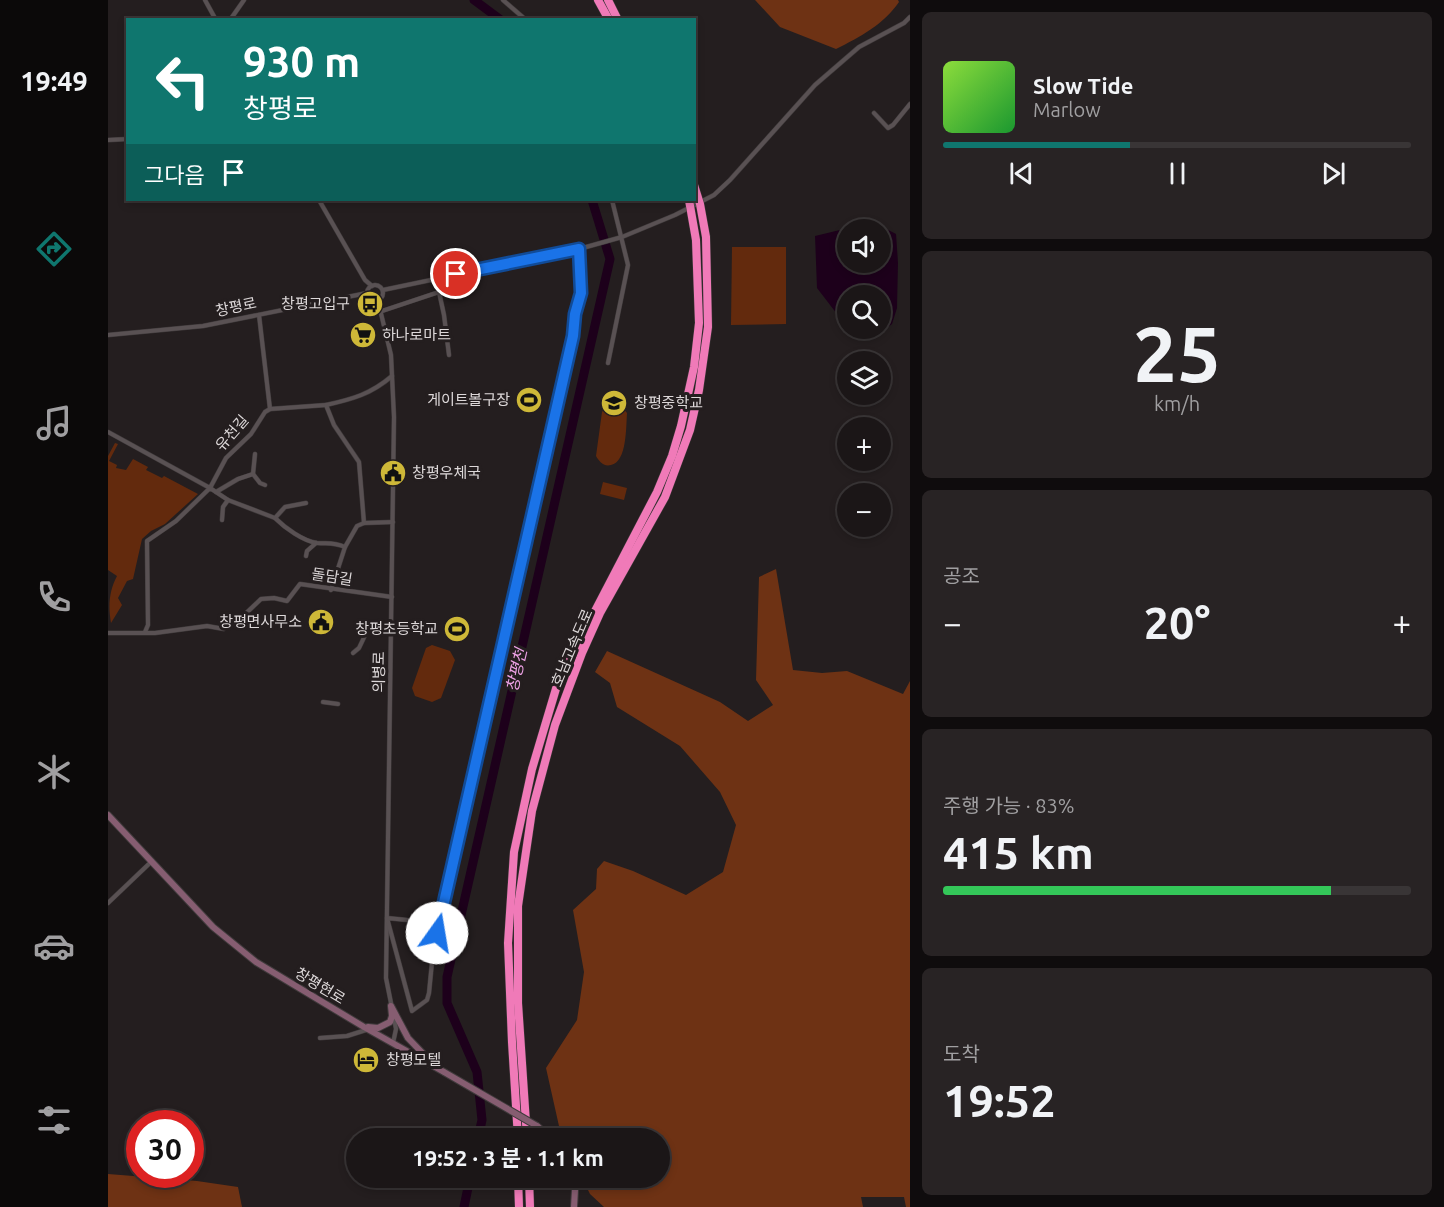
<!DOCTYPE html>
<html lang="ko">
<meta charset="utf-8">
<style>
:root{--surface:#1b1617;--page:#282324;--text:#f1f3f6;--muted:#a09fa1;--line:#393536;--accent:#0f766e}
body{margin:0;font-family:Ubuntu,"Noto Sans KR",sans-serif;background:var(--page);color:var(--text);height:100vh;display:flex;flex-direction:column;font-size:22px;white-space:nowrap}
*{box-sizing:border-box;margin:0}
p{font-size:20px;color:var(--muted)}
.icon{flex:none;width:33px;height:33px;fill:none;stroke:currentColor;stroke-width:2;stroke-linecap:round;stroke-linejoin:round}
.map{position:relative;flex:1;overflow:hidden}
.drawer{display:flex;flex-direction:column;gap:12px;padding:12px;background:#0f0c0d;width:534px}
.drawer>*{flex:none}
.hud{position:absolute;left:18px;top:18px;width:570px;height:183px;border-radius:0px;box-shadow:0 3px 9px #0003,0 0 0 2px var(--line);background:#0f766e;color:#fff;overflow:hidden}
.buttons{position:absolute;left:729px;top:219px;display:grid;gap:12px}
.buttons a{display:grid;place-items:center;width:54px;height:54px;border-radius:50%;background:var(--surface);box-shadow:0 3px 9px #0003,0 0 0 2px var(--line);font-size:30px}
.speed{position:absolute;left:18px;top:1110px;display:flex;gap:12px;font-size:30px;font-weight:700;text-align:center}
.speed>*{display:grid;place-content:center;width:78px;height:78px;border-radius:50%;background:var(--surface);box-shadow:0 3px 9px #0003,0 0 0 2px var(--line);line-height:1}
.speed .limit{border:9px solid #d22;background:#fff;color:#111}
.pin{position:absolute;display:grid;place-items:center;width:51px;height:51px;color:#fff;margin:-26px;border:3px solid #fff;border-radius:50%;box-shadow:0 2px 6px #0007}
.me{position:absolute;width:66px;margin:-33px;rotate:13deg;stroke-linejoin:round;filter:drop-shadow(0 0 4px #0008)}
.turn{display:flex;align-items:center;gap:21px;height:126px;padding:0 18px;font-size:27px}
.turn .icon{width:78px;height:78px;stroke-width:2.5}
.turn b{display:block;font-size:42px;line-height:51px}
.then{display:flex;align-items:center;height:57px;padding:0 18px;background:#0003;gap:12px;font-size:22px}
.big{font-size:45px;font-weight:700;line-height:1.1}
.drawer .card{flex:1;display:flex;flex-direction:column;justify-content:center;gap:9px;min-width:0;padding:0 21px;border-radius:9px;background:var(--page)}
.drawer .dial{align-items:center;gap:0}
.dial b{font-size:78px;line-height:1}
.song{display:flex;align-items:center;gap:18px}
.cover{width:72px;height:72px;border-radius:9px;background:linear-gradient(135deg,hsl(90 70% 55%),hsl(130 70% 35%))}
.played{height:6px;border-radius:3px;background:linear-gradient(90deg,var(--accent) 40%,var(--line) 40%)}
.keys{display:flex;justify-content:space-around;direction:ltr}
.heat{display:flex;justify-content:space-between;align-items:center;font-size:33px;direction:ltr}
.charge{height:9px;border-radius:4px;background:linear-gradient(90deg,#34c759 83%,var(--line) 0)}
.trip{position:absolute;left:238px;top:1128px;width:324px;height:60px;border-radius:30px;background:var(--surface);box-shadow:0 3px 9px #0003,0 0 0 2px var(--line);font-weight:700;line-height:60px;text-align:center}
main{display:flex;flex:1;min-height:0}
.tab-bar{display:flex;flex-direction:column;width:108px;justify-content:space-around;align-items:center;background:#0b0909;color:var(--muted)}
.tab-bar .icon{width:42px;height:42px}
.tab-bar .current{color:var(--accent)}
.tab-bar b{font-size:27px;color:var(--text)}
.map>svg:first-child{display:block}
.green{fill:#632a0d}
.forest{fill:#6e3214}
.water{fill:#1d001b;fill-rule:evenodd}
.lines{fill:none;stroke-linecap:round;stroke-linejoin:round}
.river{stroke:#1d001b;stroke-width:9}
.street-casing{stroke:#3f3a3b;stroke-width:5}
.secondary-casing{stroke:#3f3a3b;stroke-width:8}
.highway-casing{stroke:#3f3a3b;stroke-width:9}
.street{stroke:#595153;stroke-width:4}
.secondary{stroke:#865d71;stroke-width:6}
.highway{stroke:#f07ab8;stroke-width:8}
.secondary-bridge-casing{stroke:#3f3a3b;stroke-width:8;stroke-linecap:butt}
.highway-bridge-casing{stroke:#3f3a3b;stroke-width:9;stroke-linecap:butt}
.secondary-bridge{stroke:#865d71;stroke-width:6}
.highway-bridge{stroke:#f07ab8;stroke-width:8}
.route-casing{stroke:#114b97;stroke-width:15}
.route{stroke:#1a73e8;stroke-width:10}
.labels{text-anchor:middle;stroke-width:6;stroke-linejoin:round;paint-order:stroke}
.poi-label{font-size:15px;fill:#ddd8d9;stroke:#241e1f;text-anchor:end}
.street-label{font-size:15px;fill:#ddd8d9;stroke:#241e1f}
.water-label{font-size:16px;font-style:italic;fill:#eea2e6;stroke:#241e1f}
</style>
<main>
<nav class="tab-bar">
<b>19:49</b>
<svg class="icon current" aria-label="directions" viewBox="0 0 24 24"><path d="M12 3l9 9-9 9-9-9zM9 14v-3h6M13 9l2 2-2 2"/></svg>
<svg class="icon" aria-label="music" viewBox="0 0 24 24"><path d="M9 18V5l10-2v13"/><circle cx="6" cy="18" r="3"/><circle cx="16" cy="16" r="3"/></svg>
<svg class="icon" aria-label="phone" viewBox="0 0 24 24"><path d="M5 4h4l2 5-3 2q2 4 5 5l2-3 5 2v4C11 20 4 13 5 4z"/></svg>
<svg class="icon" aria-label="climate" viewBox="0 0 24 24"><path d="M12 3v18M4 7l16 10M4 17L20 7"/></svg>
<svg class="icon" aria-label="car" viewBox="0 0 24 24"><path d="M5 17H2v-5l4-1 3-4h7l3 4 3 1v5h-3M9 17h6M6 11h13"/><circle cx="7" cy="17" r="2"/><circle cx="17" cy="17" r="2"/></svg>
<svg class="icon" aria-label="filters" viewBox="0 0 24 24"><path d="M4 7h16M4 17h16"/><circle cx="9" cy="7" r="2"/><circle cx="15" cy="17" r="2"/></svg>
</nav>
<div class="map">
<svg width="802" height="1207" viewBox="0 0 802 1207">
<rect width="100%" height="100%" fill="#241e1f"/>
<g class="green">
<polygon points="624,247 678,247 678,324 623,325"/>
<path d="M 504,404 L 513,406 L 519,413 C 518,427 519,462 503,465 C 495,467 491,461 488,456 L 494,412 L 497,407 Z"/>
<path d="M 7,443 L 10,444 L 1,461 L 9,465 L 8,468 L 18,470 L 25,459 L 40,467 L 38,470 L 54,478 L 56,476 L 90,494 L 57,524 L 43,531 L 34,539 L 25,579 L 19,581 L 10,598 L 14,605 L 3,623 C 0,606 1,591 9,576 L 0,570 L 0,456 Z"/>
<polygon points="495,482 519,488 516,500 492,494"/>
<polygon points="324,645 342,651 347,660 333,698 324,702 307,696 304,688 318,648"/>
</g>
<g class="forest">
<path d="M 647,0 L 790,0 L 791,2 C 776,24 752,37 728,49 L 672,27 Z"/>
<polygon points="668,569 685,670 714,673 739,671 795,694 802,681 802,1207 798,1207 796,1197 753,1197 755,1207 496,1207 482,1194 474,1178 552,1178 552,1138 454,1138 453,1135 438,1068 469,1020 476,972 465,910 488,889 489,869 496,861 525,871 578,895 615,872 628,825 612,792 572,746 509,707 502,683 487,672 499,651 612,702 640,721 665,705 648,680 651,577"/>
<polygon points="0,1174 89,1181 130,1187 134,1207 0,1207"/>
</g>
<path class="water" d="M 765,222 L 788,234 L 790,263 L 789,308 L 784,324 L 771,334 L 745,334 L 740,329 L 772,328 L 772,296 L 740,296 L 739,327 L 709,288 L 707,236 ZM 740,230 L 772,230 L 772,262 L 740,262 Z"/>
<g class="lines">
<g class="river">
<polyline points="366,0 393,20"/>
<polyline points="370,1138 374,1120 369,1072 339,1003 339,977 502,259 484,200"/>
<polyline points="356,1207 362,1178"/>
</g>
<defs>
<g id="street">
<polyline points="97,0 108,20"/>
<polyline points="395,0 418,20"/>
<polyline points="122,20 136,0"/>
<polyline points="766,113 780,128 785,125 802,104"/>
<polyline points="0,140 20,139"/>
<polyline points="211,200 257,280 264,286"/>
<polyline points="328,278 336,315 341,355"/>
<circle cx="267" cy="293" r="8"/>
<polyline points="275,290 471,249 514,237 567,215 606,195 622,180 707,85 751,47 796,23 802,17"/>
<polyline points="270,301 283,355 286,417 278,978 284,1008"/>
<polyline points="274,311 331,292"/>
<polyline points="0,335 95,326 259,293"/>
<polyline points="500,363 520,265 504,200"/>
<polyline points="162,409 218,405"/>
<polyline points="0,432 102,488 118,458 143,434 157,412 162,409 151,315"/>
<polyline points="145,474 147,454"/>
<polyline points="108,492 130,479 145,474 152,483 157,485"/>
<path d="M 167,518 C 177,528 195,541 209,543 C 220,544 225,542 237,547 L 249,526 L 256,523 L 285,522"/>
<polyline points="114,520 115,507 120,500"/>
<path d="M 256,523 L 251,462 L 226,425 L 218,405 C 245,399 263,394 284,376"/>
<polyline points="198,556 199,551 208,543"/>
<polyline points="223,590 237,547"/>
<polyline points="37,632 40,625 39,541 68,521 102,488 120,500 167,518 177,507 198,503"/>
<polyline points="0,633 47,633 99,626 116,629 132,619 153,599 166,598 179,601 192,584 284,597"/>
<polyline points="245,653 251,648 260,629 283,627"/>
<polyline points="215,702 230,704"/>
<polyline points="0,903 44,861"/>
<polyline points="299,920 279,918 304,1011 319,1000 321,993 325,952 465,336 467,314 473,293 471,249"/>
<polyline points="212,1038 239,1036 261,1029"/>
<polyline points="285,1043 288,1029 286,1018"/>
</g>
<g id="secondary">
<polyline points="0,815 105,927 148,962 256,1027 336,1072"/>
<polyline points="260,1027 270,1028 282,1022 284,1016 283,1006 300,1038 323,1062"/>
<polyline points="429,1126 442,1138"/>
<polyline points="464,1178 467,1190 466,1207"/>
</g>
<g id="highway">
<polyline points="490,0 501,20"/>
<polyline points="500,0 510,20"/>
<polyline points="410,1138 404,1042 400,943 406,852 424,769 450,682 549,492 564,456 573,426 586,367 591,323 588,240"/>
<polyline points="419,1138 410,1003 410,906 424,811 447,725 474,653 492,613 557,497 582,430 591,390 600,327 598,237"/>
<polyline points="410,1178 411,1207"/>
<polyline points="421,1178 422,1207"/>
</g>
</defs>
<use href="#street" class="street-casing"/>
<use href="#secondary" class="secondary-casing"/>
<use href="#highway" class="highway-casing"/>
<use href="#street" class="street"/>
<use href="#secondary" class="secondary"/>
<use href="#highway" class="highway"/>
<defs>
<polyline id="secondary-bridge" points="336,1072 429,1126"/>
<g id="highway-bridge">
<polyline points="586,185 592,204 598,237"/>
<polyline points="581,200 588,240"/>
</g>
</defs>
<use href="#secondary-bridge" class="secondary-bridge-casing"/>
<use href="#highway-bridge" class="highway-bridge-casing"/>
<use href="#secondary-bridge" class="secondary-bridge"/>
<use href="#highway-bridge" class="highway-bridge"/>
</g>
<g class="lines">
<defs>
<polyline id="route" points="329,933 465,336 467,314 473,293 471,249 348,274"/>
</defs>
<use href="#route" class="route-casing"/>
<use href="#route" class="route"/>
</g>
<defs>
<symbol id="bus-disc" viewBox="-11 -11 22 22"><circle r="9.5" fill="#ceb838" stroke="#241e1f"/><path d="M-5-6H5V4H4V6H2V4H-2V6H-4V4H-5ZM-3.5-4V0h7V-4ZM-3.5 1.2v1.5H-2V1.2ZM2 1.2v1.5H3.5V1.2Z" fill="#111"/></symbol>
<symbol id="supermarket-disc" viewBox="-11 -11 22 22"><circle r="9.5" fill="#ceb838" stroke="#241e1f"/><path d="M-6-5.5h2.5l.6 2H6L4.5 2H-2.5L-4.4-4H-6ZM-1.5 3.2a1.3 1.3 0 1 0 .1 0ZM3 3.2a1.3 1.3 0 1 0 .1 0Z" fill="#111"/></symbol>
<symbol id="stadium-disc" viewBox="-11 -11 22 22"><circle r="9.5" fill="#ceb838" stroke="#241e1f"/><path d="M0-5a6.5 5 0 1 0 0 10a6.5 5 0 1 0 0-10ZM-3.5-1.8h7v3.6h-7Z" fill="#111"/></symbol>
<symbol id="school-disc" viewBox="-11 -11 22 22"><circle r="9.5" fill="#ceb838" stroke="#241e1f"/><path d="M0-5L7-2L0 1L-7-2ZM-4 1L0 2.5L4 1V4Q0 6-4 4Z" fill="#111"/></symbol>
<symbol id="civic-disc" viewBox="-11 -11 22 22"><circle r="9.5" fill="#ceb838" stroke="#241e1f"/><path d="M-.6-6.5H3V-4.5H.6V-3L4-1V1h2V6H-6V1h2V-1L-.6-3ZM-1.2 2.5V6h2.4V2.5Z" fill="#111"/></symbol>
<symbol id="hotel-disc" viewBox="-11 -11 22 22"><circle r="9.5" fill="#ceb838" stroke="#241e1f"/><path d="M-6-4.5h1.5V1H6V5H4.5V3h-9V5H-6ZM-4 0a1.8 1.8 0 1 1 3.6 0ZM.5 0V-2.5h3Q6-2.5 6 0Z" fill="#111"/></symbol>
</defs>
<g fill-rule="evenodd">
<use href="#bus-disc" x="247" y="289" width="30" height="30"/>
<use href="#supermarket-disc" x="240" y="320" width="30" height="30"/>
<use href="#stadium-disc" x="406" y="385" width="30" height="30"/>
<use href="#school-disc" x="491" y="388" width="30" height="30"/>
<use href="#civic-disc" x="270" y="458" width="30" height="30"/>
<use href="#civic-disc" x="198" y="607" width="30" height="30"/>
<use href="#stadium-disc" x="334" y="614" width="30" height="30"/>
<use href="#hotel-disc" x="243" y="1045" width="30" height="30"/>
</g>
<g class="labels">
<g class="poi-label">
<text x="242" y="309">창평고입구</text>
<text x="274" y="340" text-anchor="start">하나로마트</text>
<text x="402" y="405">게이트볼구장</text>
<text x="526" y="408" text-anchor="start">창평중학교</text>
<text x="304" y="478" text-anchor="start">창평우체국</text>
<text x="194" y="627">창평면사무소</text>
<text x="330" y="634">창평초등학교</text>
<text x="278" y="1065" text-anchor="start">창평모텔</text>
</g>
<g class="street-label">
<text transform="translate(128 307) rotate(-12)" y="5">창평로</text>
<text transform="translate(124 433) rotate(-49)" y="5">유천길</text>
<text transform="translate(224 577) rotate(9)" y="5">돌담길</text>
<text transform="translate(464 648) rotate(-67)" y="5">호남고속도로</text>
<text transform="translate(271 672) rotate(-89)" y="5">의병로</text>
<text transform="translate(212 986) rotate(31)" y="5">창평현로</text>
</g>
<g class="water-label">
<text transform="translate(408 670) rotate(-77)" y="6">창평천</text>
</g>
</g>
</svg>
<div class="buttons">
<a><svg class="icon" aria-label="sound" viewBox="0 0 24 24"><path d="M4 9h4l5-4v14l-5-4H4zM17 9q2 3 0 6"/></svg></a>
<a><svg class="icon" aria-label="search" viewBox="0 0 24 24"><circle cx="10" cy="10" r="6"/><path d="M15 15l6 6"/></svg></a>
<a><svg class="icon" aria-label="layers" viewBox="0 0 24 24"><path d="M12 4l9 5-9 5-9-5zM3 14l9 5 9-5"/></svg></a>
<a>+</a>
<a>−</a>
</div>
<div class="speed"><div class="limit">30</div></div>
<div class="pin" style="left:348px;top:274px;background:#d93025"><svg class="icon" aria-label="arrive" viewBox="0 0 24 24"><path d="M6 21V4h12l-3 4 3 4H6"/></svg></div>
<svg class="me" style="left:329px;top:933px" viewBox="-20 -20 40 40"><circle r="19" fill="#fff"/><path d="M0-13L10 11 0 6-10 11z" fill="#1a73e8"/></svg>
<div class="trip">19:52 · 3 분 · 1.1 km</div>
<div class="hud">
<div class="turn"><svg class="icon" aria-label="left" viewBox="0 0 24 24"><path d="M17 20v-9H6M10 6l-5 5 5 5"/></svg><div><b>930 m</b>창평로</div></div>
<div class="then">그다음<svg class="icon" aria-label="arrive" viewBox="0 0 24 24"><path d="M6 21V4h12l-3 4 3 4H6"/></svg></div>
</div>
</div>
<section class="drawer">
<div class="card">
<div class="song"><i class="cover"></i><div><b>Slow Tide</b><p>Marlow</p></div></div>
<div class="played"></div>
<div class="keys"><svg class="icon" aria-label="previous" viewBox="0 0 24 24"><path d="M18 5L8 12l10 7zM5 5v14"/></svg><svg class="icon" aria-label="pause" viewBox="0 0 24 24"><path d="M8 5v14M16 5v14"/></svg><svg class="icon" aria-label="next" viewBox="0 0 24 24"><path d="M6 5l10 7-10 7zM19 5v14"/></svg></div>
</div>
<div class="card dial"><b>25</b><p>km/h</p></div>
<div class="card"><p>공조</p>
<div class="heat"><a>−</a><b class="big">20°</b><a>+</a></div>
</div>
<div class="card"><p>주행 가능 · 83%</p><b class="big">415 km</b><div class="charge"></div></div>
<div class="card"><p>도착</p><b class="big">19:52</b></div>
</section>
</main>
